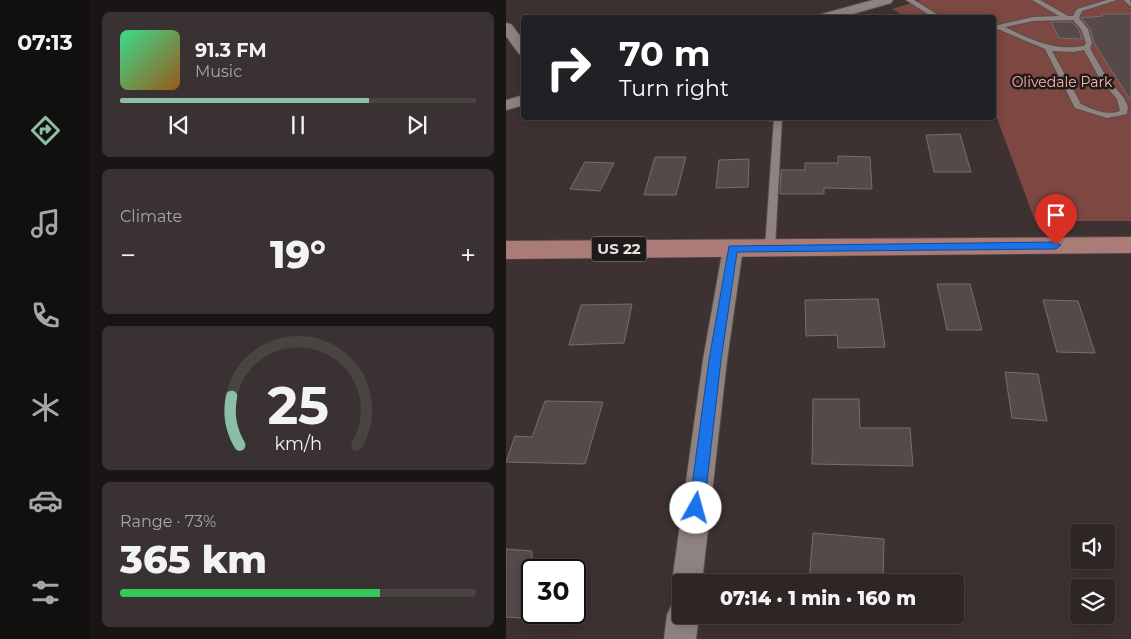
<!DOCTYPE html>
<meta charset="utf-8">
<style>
:root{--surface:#2e2625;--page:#3a3232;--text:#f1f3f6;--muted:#a7a5a7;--line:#494342;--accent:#8abfa5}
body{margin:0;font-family:Montserrat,sans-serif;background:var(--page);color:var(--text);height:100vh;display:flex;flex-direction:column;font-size:19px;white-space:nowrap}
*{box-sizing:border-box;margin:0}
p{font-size:16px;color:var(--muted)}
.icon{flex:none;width:28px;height:28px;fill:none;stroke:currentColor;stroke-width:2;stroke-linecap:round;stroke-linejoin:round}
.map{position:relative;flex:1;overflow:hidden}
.drawer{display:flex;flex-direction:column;gap:12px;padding:12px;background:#191514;width:416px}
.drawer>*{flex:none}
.hud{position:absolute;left:15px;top:15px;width:475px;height:105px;border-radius:5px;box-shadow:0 2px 12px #0003,0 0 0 1px var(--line);background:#202124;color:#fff;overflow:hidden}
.fabs{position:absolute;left:564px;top:524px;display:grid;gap:10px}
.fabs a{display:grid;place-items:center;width:45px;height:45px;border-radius:5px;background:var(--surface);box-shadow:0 2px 12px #0003,0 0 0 1px var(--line);font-size:25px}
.speed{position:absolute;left:15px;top:559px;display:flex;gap:10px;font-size:25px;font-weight:700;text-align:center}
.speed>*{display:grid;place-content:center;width:65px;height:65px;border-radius:50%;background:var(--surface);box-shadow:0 2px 12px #0003,0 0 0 1px var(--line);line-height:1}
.speed .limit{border:2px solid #111;border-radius:8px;background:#fff;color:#111}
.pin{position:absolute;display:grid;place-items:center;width:42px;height:42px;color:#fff;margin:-51px -21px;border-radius:50% 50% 50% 0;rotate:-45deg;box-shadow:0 0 5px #0007}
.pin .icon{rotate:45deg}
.me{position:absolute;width:55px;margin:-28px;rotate:7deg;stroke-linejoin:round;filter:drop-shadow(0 0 4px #0008)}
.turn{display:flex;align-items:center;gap:18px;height:105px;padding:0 15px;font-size:22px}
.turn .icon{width:65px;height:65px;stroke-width:2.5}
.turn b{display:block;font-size:35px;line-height:42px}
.big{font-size:38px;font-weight:800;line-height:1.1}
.drawer .card{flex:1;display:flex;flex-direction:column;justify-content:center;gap:8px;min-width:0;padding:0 18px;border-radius:8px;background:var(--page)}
.drawer .dial{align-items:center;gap:0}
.dial svg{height:130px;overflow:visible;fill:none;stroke:var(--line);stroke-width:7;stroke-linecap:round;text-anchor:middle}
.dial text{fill:var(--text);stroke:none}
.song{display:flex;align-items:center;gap:15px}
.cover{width:60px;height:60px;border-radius:8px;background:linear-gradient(135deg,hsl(150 70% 55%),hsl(30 70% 35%))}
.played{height:5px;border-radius:2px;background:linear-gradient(90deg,var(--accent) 70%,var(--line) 70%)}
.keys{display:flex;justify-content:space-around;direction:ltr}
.heat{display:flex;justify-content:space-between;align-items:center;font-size:28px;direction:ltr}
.charge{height:8px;border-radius:4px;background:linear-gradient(90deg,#34c759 73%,var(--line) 0)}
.trip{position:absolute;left:166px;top:574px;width:292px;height:50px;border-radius:5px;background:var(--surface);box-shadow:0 2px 12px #0003,0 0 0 1px var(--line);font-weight:800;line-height:50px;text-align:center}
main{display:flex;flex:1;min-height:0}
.menu{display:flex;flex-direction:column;width:90px;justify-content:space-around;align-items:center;background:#120f0f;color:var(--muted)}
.menu .icon{width:35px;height:35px}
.menu .selected{color:var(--accent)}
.menu b{font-size:22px;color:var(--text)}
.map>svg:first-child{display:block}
.green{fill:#7d4742}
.building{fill:#554a49;stroke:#7a6d6c}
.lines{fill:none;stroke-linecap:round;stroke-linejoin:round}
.service-casing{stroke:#574e4d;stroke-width:2}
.minor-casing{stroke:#574e4d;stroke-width:2}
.primary-casing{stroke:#574e4d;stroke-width:1}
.service{fill:#8f8381;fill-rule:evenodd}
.minor{fill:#8f8381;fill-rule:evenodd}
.primary{fill:#ab7c77;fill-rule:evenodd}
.route{fill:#1a73e8;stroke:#114b97}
.labels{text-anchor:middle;stroke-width:5;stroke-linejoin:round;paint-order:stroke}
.far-park-label{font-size:14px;fill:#feb5ad;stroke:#201b1b}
.shield{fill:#201b1b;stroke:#aca6a5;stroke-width:1}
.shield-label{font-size:15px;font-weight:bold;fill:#e8e1e0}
</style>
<main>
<nav class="menu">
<b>07:13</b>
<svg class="icon selected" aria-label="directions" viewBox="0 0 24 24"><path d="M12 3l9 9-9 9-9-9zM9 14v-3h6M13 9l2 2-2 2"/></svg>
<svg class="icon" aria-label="music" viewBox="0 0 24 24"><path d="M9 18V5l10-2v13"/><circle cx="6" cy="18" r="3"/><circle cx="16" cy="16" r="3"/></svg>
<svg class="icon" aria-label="phone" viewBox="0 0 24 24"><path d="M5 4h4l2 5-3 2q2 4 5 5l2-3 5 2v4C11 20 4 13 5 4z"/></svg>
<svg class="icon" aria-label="climate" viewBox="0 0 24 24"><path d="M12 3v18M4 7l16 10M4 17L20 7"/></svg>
<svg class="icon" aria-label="car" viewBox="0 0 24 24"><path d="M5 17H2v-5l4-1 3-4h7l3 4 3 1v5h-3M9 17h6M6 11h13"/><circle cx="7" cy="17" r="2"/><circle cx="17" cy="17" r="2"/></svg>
<svg class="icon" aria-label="filters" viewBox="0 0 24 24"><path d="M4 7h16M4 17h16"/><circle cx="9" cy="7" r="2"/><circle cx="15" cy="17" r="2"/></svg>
</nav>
<section class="drawer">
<div class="card">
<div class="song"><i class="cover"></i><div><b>91.3 FM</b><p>Music</p></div></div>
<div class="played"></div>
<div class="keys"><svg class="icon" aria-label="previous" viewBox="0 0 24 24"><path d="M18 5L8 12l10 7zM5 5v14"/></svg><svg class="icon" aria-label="pause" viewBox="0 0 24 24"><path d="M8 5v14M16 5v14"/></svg><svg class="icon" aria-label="next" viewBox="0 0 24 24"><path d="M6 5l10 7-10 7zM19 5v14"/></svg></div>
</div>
<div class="card"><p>Climate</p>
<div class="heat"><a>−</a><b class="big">19°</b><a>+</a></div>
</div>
<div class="card dial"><svg viewBox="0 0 100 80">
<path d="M14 69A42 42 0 1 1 86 69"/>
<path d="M14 69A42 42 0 0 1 9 39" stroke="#8abfa5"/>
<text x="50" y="56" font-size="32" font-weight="700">25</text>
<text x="50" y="72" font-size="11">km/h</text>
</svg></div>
<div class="card"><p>Range · 73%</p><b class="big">365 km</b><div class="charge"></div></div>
</section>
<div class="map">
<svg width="625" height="639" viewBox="0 0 625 639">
<rect width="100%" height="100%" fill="#3d3231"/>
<polygon class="green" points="415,0 625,0 625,221 529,221 488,110 488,18 400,17 386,9"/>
<g class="building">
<polygon points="595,14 625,14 625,101 588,43 584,28 575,18 596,16"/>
<polygon points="545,22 566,22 573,30 576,39 553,38"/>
<polygon points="454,134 465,172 428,172 420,135"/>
<polygon points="332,156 364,157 366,189 318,188 318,194 274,194 275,170 299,170 299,163 332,163"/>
<polygon points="149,157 180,157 170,195 138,195"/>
<polygon points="243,159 242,187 210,188 213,160"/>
<polygon points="79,162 108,163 94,191 64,189"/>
<polygon points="431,284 464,284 476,330 441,330"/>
<polygon points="372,299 379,347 332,348 331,335 300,336 299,300"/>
<polygon points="537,300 572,301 589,353 551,352"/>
<polygon points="126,304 118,343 63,345 75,305"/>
<polygon points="499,372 532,374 541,421 506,418"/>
<polygon points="307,399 353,399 354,428 404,428 407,466 306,464"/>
<polygon points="39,401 97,402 79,464 0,462 9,436 26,437"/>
<polygon points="307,533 378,539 377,582 303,582"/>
<polygon points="0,549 26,551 26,619 0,617"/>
<polygon points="300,615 376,615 376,624 300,617"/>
</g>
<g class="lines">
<defs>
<g id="service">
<polygon points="400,0 408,0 437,18 428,18"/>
<path d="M 526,0 L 534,0 L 562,16 L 567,16 L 571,9 L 601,0 L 611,0 L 576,11 L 573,18 L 582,29 L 586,43 L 584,48 L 586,52 L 601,78 L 618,98 L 622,107 L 621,114 L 601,118 L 569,108 L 539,49 L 492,29 L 488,30 L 488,26 L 527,17 L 553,16 ZM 567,20 L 575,29 L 580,43 L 578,46 C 548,51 525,40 499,27 L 527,21 ZM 578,50 L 594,79 L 611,99 L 614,111 C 601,116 587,110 575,104 L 546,51 L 567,52 Z"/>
<polygon points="618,0 624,0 625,7"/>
<polygon points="268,118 276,118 269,248 264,252 259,248"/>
</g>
<g id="minor">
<polygon points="367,0 387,0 385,3 333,18 311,18 312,15"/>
<polygon points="0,23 5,24 18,41 18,55 13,54 0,36"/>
<polygon points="18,95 18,105 0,110 0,100"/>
<polygon points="260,118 280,118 278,121 262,121"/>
<polygon points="227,241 234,243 237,248 221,360 196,582 175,582 175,595 170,593 166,582 197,360 217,248 220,243"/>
<polygon points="175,600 175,615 193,615 190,639 158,639 161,615 166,604"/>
</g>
<polygon id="primary" points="625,237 625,253 0,259 0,241"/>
</defs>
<use href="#service" class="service-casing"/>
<use href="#minor" class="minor-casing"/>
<use href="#primary" class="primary-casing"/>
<use href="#service" class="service"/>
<use href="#minor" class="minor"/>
<use href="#primary" class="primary"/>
</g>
<polygon class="route" points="550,242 555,245 550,249 231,252 215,360 198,508 195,513 190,515 185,513 183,508 203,360 223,246"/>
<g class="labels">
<g class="far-park-label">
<text x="556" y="87">Olivedale Park</text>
</g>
<rect class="shield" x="85.5" y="236.5" width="55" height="25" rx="4"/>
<g class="shield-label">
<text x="113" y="254">US 22</text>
</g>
</g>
</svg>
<div class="fabs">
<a><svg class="icon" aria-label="sound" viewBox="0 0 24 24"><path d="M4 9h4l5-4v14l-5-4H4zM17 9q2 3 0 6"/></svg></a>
<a><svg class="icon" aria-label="layers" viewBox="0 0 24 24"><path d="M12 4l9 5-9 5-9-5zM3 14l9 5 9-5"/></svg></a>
</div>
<div class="speed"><div class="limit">30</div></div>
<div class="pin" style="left:550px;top:245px;background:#d93025"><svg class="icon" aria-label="arrive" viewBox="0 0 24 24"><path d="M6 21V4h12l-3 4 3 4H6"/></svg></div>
<svg class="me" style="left:190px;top:508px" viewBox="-20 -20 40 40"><circle r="19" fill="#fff"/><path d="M0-13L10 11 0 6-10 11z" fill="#1a73e8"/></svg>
<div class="trip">07:14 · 1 min · 160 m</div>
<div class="hud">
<div class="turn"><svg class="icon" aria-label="right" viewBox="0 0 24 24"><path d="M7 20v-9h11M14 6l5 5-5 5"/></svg><div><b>70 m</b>Turn right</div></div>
</div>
</div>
</main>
